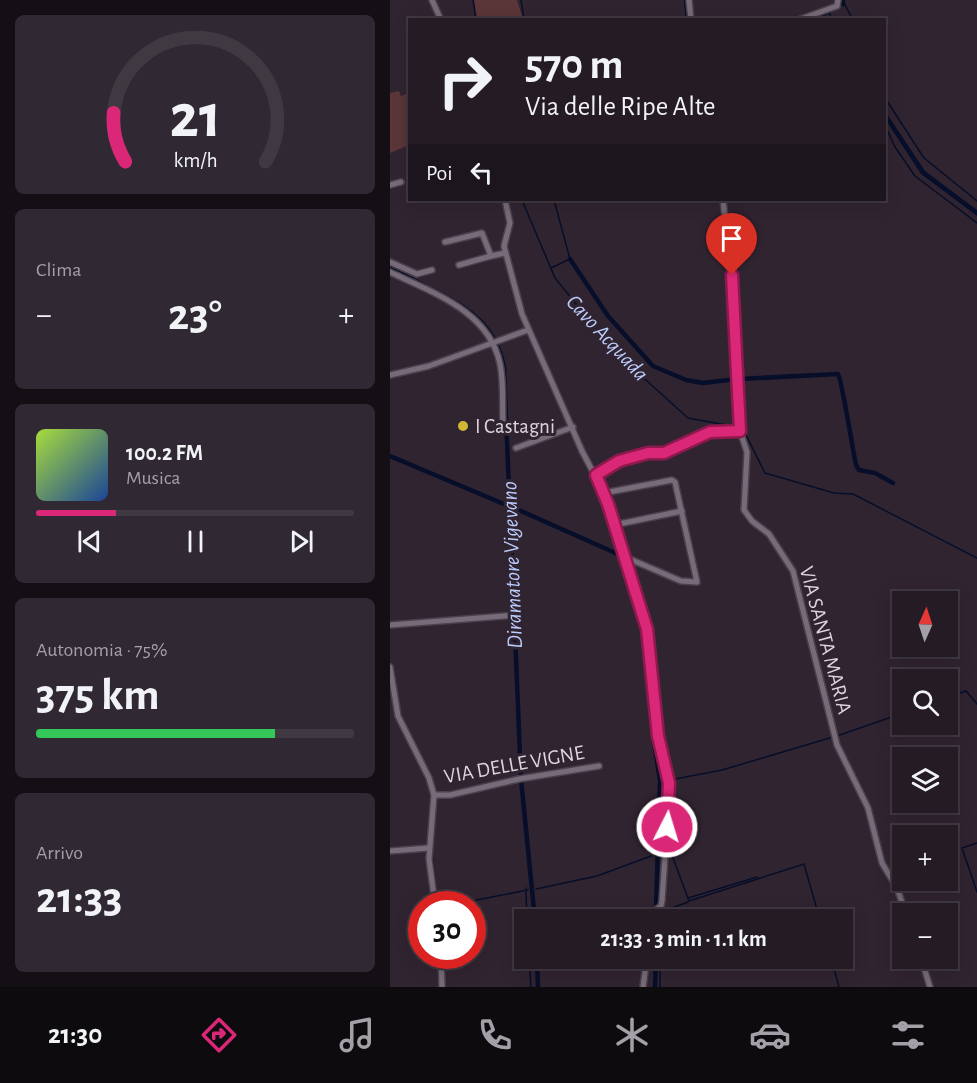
<!DOCTYPE html>
<html lang="it">
<meta charset="utf-8">
<style>
:root{--surface:#241b25;--page:#302832;--text:#f1f3f6;--muted:#a3a1a7;--line:#413942;--accent:#db2777}
body{margin:0;font-family:"Alegreya Sans",sans-serif;background:var(--page);color:var(--text);height:100vh;display:flex;flex-direction:column;font-size:22px;white-space:nowrap}
*{box-sizing:border-box;margin:0}
p{font-size:20px;color:var(--muted)}
.icon{flex:none;width:33px;height:33px;fill:none;stroke:currentColor;stroke-width:2;stroke-linecap:round;stroke-linejoin:round}
.map{position:relative;flex:1;overflow:hidden}
.drawer{display:flex;flex-direction:column;gap:15px;padding:15px;background:#140f14;width:390px}
.drawer>*{flex:none}
.banner{position:absolute;left:18px;top:18px;width:478px;height:183px;border-radius:0px;box-shadow:0 3px 15px #0003,0 0 0 2px var(--line);background:#241b25;color:var(--text);overflow:hidden}
.needle{width:39px;rotate:3deg}
.fabs{position:absolute;left:502px;top:591px;display:grid;gap:12px}
.fabs a{display:grid;place-items:center;width:66px;height:66px;border-radius:0px;background:var(--surface);box-shadow:0 3px 15px #0003,0 0 0 2px var(--line);font-size:30px}
.speed{position:absolute;left:18px;top:891px;display:flex;gap:12px;font-size:30px;font-weight:700;text-align:center}
.speed>*{display:grid;place-content:center;width:78px;height:78px;border-radius:50%;background:var(--surface);box-shadow:0 3px 15px #0003,0 0 0 2px var(--line);line-height:1}
.speed .limit{border:9px solid #d22;background:#fff;color:#111}
.pin{position:absolute;display:grid;place-items:center;width:51px;height:51px;color:#fff;margin:-62px -26px;border-radius:50% 50% 50% 0;rotate:-45deg;box-shadow:0 0 6px #0007}
.pin .icon{rotate:45deg}
.me{position:absolute;width:66px;margin:-33px;rotate:5deg;stroke-linejoin:round;filter:drop-shadow(0 0 4px #0008)}
.turn{display:flex;align-items:center;gap:21px;height:126px;padding:0 18px;font-size:27px}
.turn .icon{width:78px;height:78px;stroke-width:2.5}
.turn b{display:block;font-size:42px;line-height:51px}
.then{display:flex;align-items:center;height:57px;padding:0 18px;background:#0003;gap:12px;font-size:22px}
.big{font-size:45px;font-weight:700;line-height:1.1}
.drawer .tile{flex:1;display:flex;flex-direction:column;justify-content:center;gap:9px;min-width:0;padding:0 21px;border-radius:9px;background:var(--page)}
.drawer .dial{align-items:center;gap:0}
.dial svg{height:156px;overflow:visible;fill:none;stroke:var(--line);stroke-width:7;stroke-linecap:round;text-anchor:middle}
.dial text{fill:var(--text);stroke:none}
.song{display:flex;align-items:center;gap:18px}
.cover{width:72px;height:72px;border-radius:9px;background:linear-gradient(135deg,hsl(80 70% 55%),hsl(220 70% 35%))}
.played{height:6px;border-radius:3px;background:linear-gradient(90deg,var(--accent) 25%,var(--line) 25%)}
.keys{display:flex;justify-content:space-around;direction:ltr}
.heat{display:flex;justify-content:space-between;align-items:center;font-size:33px;direction:ltr}
.charge{height:9px;border-radius:4px;background:linear-gradient(90deg,#34c759 75%,var(--line) 0)}
.trip{position:absolute;left:124px;top:909px;width:339px;height:60px;border-radius:0px;background:var(--surface);box-shadow:0 3px 15px #0003,0 0 0 2px var(--line);font-weight:700;line-height:60px;text-align:center}
.menu{display:flex;height:96px;justify-content:space-around;align-items:center;background:#0e0b0f;color:var(--muted)}
.menu .icon{width:42px;height:42px}
.menu .active{color:var(--accent)}
.menu b{font-size:27px;color:var(--text)}
main{display:flex;flex:1;min-height:0}
.map>svg:first-child{display:block}
.green{fill:#5a3638}
.water{fill:#070e29}
.lines{fill:none;stroke-linecap:round;stroke-linejoin:round}
.stream{stroke:#070e29;stroke-width:1.5}
.canal{stroke:#070e29;stroke-width:4.5}
.minor-casing{stroke:#4a414c;stroke-width:8}
.minor{stroke:#786b79;stroke-width:5}
.route-casing{stroke:#8e194d;stroke-width:15}
.route{stroke:#db2777;stroke-width:10}
.poi-dot{fill:#d1b736;stroke:#302431;stroke-width:2}
.labels{text-anchor:middle;stroke-width:6;stroke-linejoin:round;paint-order:stroke}
.poi-label{font-size:21px;fill:#ddd5dd;stroke:#302431;text-anchor:start}
.street-label{font-size:21px;fill:#ddd5dd;stroke:#302431}
.water-label{font-size:22px;font-style:italic;fill:#bbccfc;stroke:#302431}
</style>
<main>
<section class="drawer">
<div class="tile dial"><svg viewBox="0 0 100 80">
<path d="M14 69A42 42 0 1 1 86 69"/>
<path d="M14 69A42 42 0 0 1 8 44" stroke="#db2777"/>
<text x="50" y="56" font-size="32" font-weight="700">21</text>
<text x="50" y="72" font-size="11">km/h</text>
</svg></div>
<div class="tile"><p>Clima</p>
<div class="heat"><a>−</a><b class="big">23°</b><a>+</a></div>
</div>
<div class="tile">
<div class="song"><i class="cover"></i><div><b>100.2 FM</b><p>Musica</p></div></div>
<div class="played"></div>
<div class="keys"><svg class="icon" aria-label="previous" viewBox="0 0 24 24"><path d="M18 5L8 12l10 7zM5 5v14"/></svg><svg class="icon" aria-label="pause" viewBox="0 0 24 24"><path d="M8 5v14M16 5v14"/></svg><svg class="icon" aria-label="next" viewBox="0 0 24 24"><path d="M6 5l10 7-10 7zM19 5v14"/></svg></div>
</div>
<div class="tile"><p>Autonomia · 75%</p><b class="big">375 km</b><div class="charge"></div></div>
<div class="tile"><p>Arrivo</p><b class="big">21:33</b></div>
</section>
<div class="map">
<svg width="587" height="987" viewBox="0 0 587 987">
<rect width="100%" height="100%" fill="#302431"/>
<g class="green">
<polygon points="84,0 127,0 133,19 87,19"/>
<polygon points="9,91 11,96 16,94 19,106 19,145 0,153 0,93"/>
</g>
<polygon class="water" points="495,111 535,171 587,210 587,216 531,174 495,119"/>
<g class="lines">
<g class="stream">
<polyline points="83,0 86,20"/>
<polyline points="131,0 134,20"/>
<polyline points="454,3 463,20"/>
<polyline points="439,12 442,20"/>
<polyline points="495,98 534,158 587,201"/>
<polyline points="495,125 505,147 525,176 587,223"/>
<polyline points="132,200 165,278 217,342 247,372 298,418 347,427"/>
<polyline points="161,268 180,259 164,200"/>
<polyline points="352,427 375,473 444,493 463,494 587,558"/>
<polyline points="558,697 576,691 587,704"/>
<polyline points="447,736 513,713"/>
<polyline points="280,780 332,770 443,737"/>
<polyline points="587,843 572,848 587,892"/>
<polyline points="42,852 48,904"/>
<polyline points="0,854 36,851"/>
<polyline points="280,856 283,858 299,901 414,864 430,920"/>
<polyline points="141,887 143,887"/>
<polyline points="136,889 136,888"/>
<polyline points="146,889 207,876 261,856"/>
<polyline points="136,892 137,920"/>
<polyline points="298,898 367,877"/>
<polyline points="66,904 138,890"/>
<polyline points="271,920 271,912 298,902"/>
<polyline points="139,958 141,987"/>
<polyline points="441,958 449,987"/>
<polyline points="270,987 270,958"/>
</g>
<g class="canal">
<polyline points="296,0 298,20"/>
<polyline points="453,4 453,0"/>
<polyline points="418,20 438,12"/>
<polyline points="180,259 218,316 263,366 296,380 313,383 347,379"/>
<polyline points="0,268 35,286"/>
<path d="M 45,291 C 80,308 107,328 114,368 L 131,779 L 145,920"/>
<polyline points="342,306 344,325"/>
<path d="M 350,379 L 448,374 C 452,380 463,452 466,465 L 469,470 L 485,473 L 503,483"/>
<polyline points="0,456 114,504"/>
<polyline points="122,507 230,555 242,589"/>
<polyline points="253,628 262,702 264,743 270,780 266,908"/>
<polyline points="266,920 266,913"/>
<polyline points="147,958 148,987"/>
<polyline points="265,987 266,958"/>
</g>
<defs>
<g id="minor">
<polyline points="42,0 51,20"/>
<polyline points="299,0 301,20"/>
<polyline points="408,20 447,6 448,0"/>
<polyline points="0,185 11,182"/>
<polyline points="115,200 120,223 114,246 132,314 192,451 214,493 257,629 268,736 279,796 272,901 271,906 263,912 261,920"/>
<polyline points="333,200 346,317 350,431 357,452 354,510 362,521 379,534 403,571 447,745 478,808 492,863 507,888 516,914"/>
<polyline points="55,242 92,233 101,256 115,253"/>
<polyline points="0,262 27,274 42,270"/>
<polyline points="69,265 101,256"/>
<path d="M 0,272 C 43,293 99,311 110,364 C 114,383 112,404 113,424"/>
<polyline points="0,375 39,366 138,330"/>
<polyline points="126,448 183,427"/>
<polyline points="206,475 229,461 258,454 274,454 320,432 350,431"/>
<polyline points="214,493 282,480 285,482 307,582 291,581 235,557"/>
<polyline points="224,525 292,511"/>
<polyline points="0,625 127,615"/>
<polyline points="0,667 8,716 39,778 44,795 39,859 45,904"/>
<polyline points="44,795 60,795 129,779 209,766"/>
<polyline points="0,851 39,848"/>
<polyline points="51,956 52,987"/>
<polyline points="531,958 540,987"/>
<polyline points="253,987 257,958"/>
</g>
</defs>
<use href="#minor" class="minor-casing"/>
<use href="#minor" class="minor"/>
</g>
<g class="lines">
<defs>
<polyline id="route" points="277,827 279,783 268,736 257,629 218,504 206,475 229,461 258,453 274,453 320,432 350,431 342,275"/>
</defs>
<use href="#route" class="route-casing"/>
<use href="#route" class="route"/>
</g>
<circle class="poi-dot" cx="73" cy="426" r="6"/>
<g class="labels">
<g class="poi-label">
<text x="85" y="433">I Castagni</text>
</g>
<g class="street-label">
<text transform="translate(436 640) rotate(75)" y="7">VIA SANTA MARIA</text>
<text transform="translate(124 764) rotate(-10)" y="7">VIA DELLE VIGNE</text>
</g>
<g class="water-label">
<text transform="translate(218 337) rotate(47)" y="8">Cavo Acquada</text>
<text transform="translate(121 565) rotate(-92)" y="8">Diramatore Vigevano</text>
</g>
</g>
</svg>
<div class="fabs">
<a><svg class="needle" viewBox="-14 -14 28 28"><path d="M0-13l5 13h-10z" fill="#e53935"/><path d="M0 13l5-13h-10z" fill="#a3a1a7"/></svg></a>
<a><svg class="icon" aria-label="search" viewBox="0 0 24 24"><circle cx="10" cy="10" r="6"/><path d="M15 15l6 6"/></svg></a>
<a><svg class="icon" aria-label="layers" viewBox="0 0 24 24"><path d="M12 4l9 5-9 5-9-5zM3 14l9 5 9-5"/></svg></a>
<a>+</a>
<a>−</a>
</div>
<div class="speed"><div class="limit">30</div></div>
<div class="pin" style="left:342px;top:275px;background:#d93025"><svg class="icon" aria-label="arrive" viewBox="0 0 24 24"><path d="M6 21V4h12l-3 4 3 4H6"/></svg></div>
<svg class="me" style="left:277px;top:827px" viewBox="-20 -20 40 40"><circle r="17" fill="#db2777" stroke="#fff" stroke-width="3"/><path d="M0-11L8 9 0 5-8 9z" fill="#fff"/></svg>
<div class="trip">21:33 · 3 min · 1.1 km</div>
<div class="banner">
<div class="turn"><svg class="icon" aria-label="right" viewBox="0 0 24 24"><path d="M7 20v-9h11M14 6l5 5-5 5"/></svg><div><b>570 m</b>Via delle Ripe Alte</div></div>
<div class="then">Poi<svg class="icon" aria-label="left" viewBox="0 0 24 24"><path d="M17 20v-9H6M10 6l-5 5 5 5"/></svg></div>
</div>
</div>
</main>
<nav class="menu">
<b>21:30</b>
<svg class="icon active" aria-label="directions" viewBox="0 0 24 24"><path d="M12 3l9 9-9 9-9-9zM9 14v-3h6M13 9l2 2-2 2"/></svg>
<svg class="icon" aria-label="music" viewBox="0 0 24 24"><path d="M9 18V5l10-2v13"/><circle cx="6" cy="18" r="3"/><circle cx="16" cy="16" r="3"/></svg>
<svg class="icon" aria-label="phone" viewBox="0 0 24 24"><path d="M5 4h4l2 5-3 2q2 4 5 5l2-3 5 2v4C11 20 4 13 5 4z"/></svg>
<svg class="icon" aria-label="climate" viewBox="0 0 24 24"><path d="M12 3v18M4 7l16 10M4 17L20 7"/></svg>
<svg class="icon" aria-label="car" viewBox="0 0 24 24"><path d="M5 17H2v-5l4-1 3-4h7l3 4 3 1v5h-3M9 17h6M6 11h13"/><circle cx="7" cy="17" r="2"/><circle cx="17" cy="17" r="2"/></svg>
<svg class="icon" aria-label="filters" viewBox="0 0 24 24"><path d="M4 7h16M4 17h16"/><circle cx="9" cy="7" r="2"/><circle cx="15" cy="17" r="2"/></svg>
</nav>
